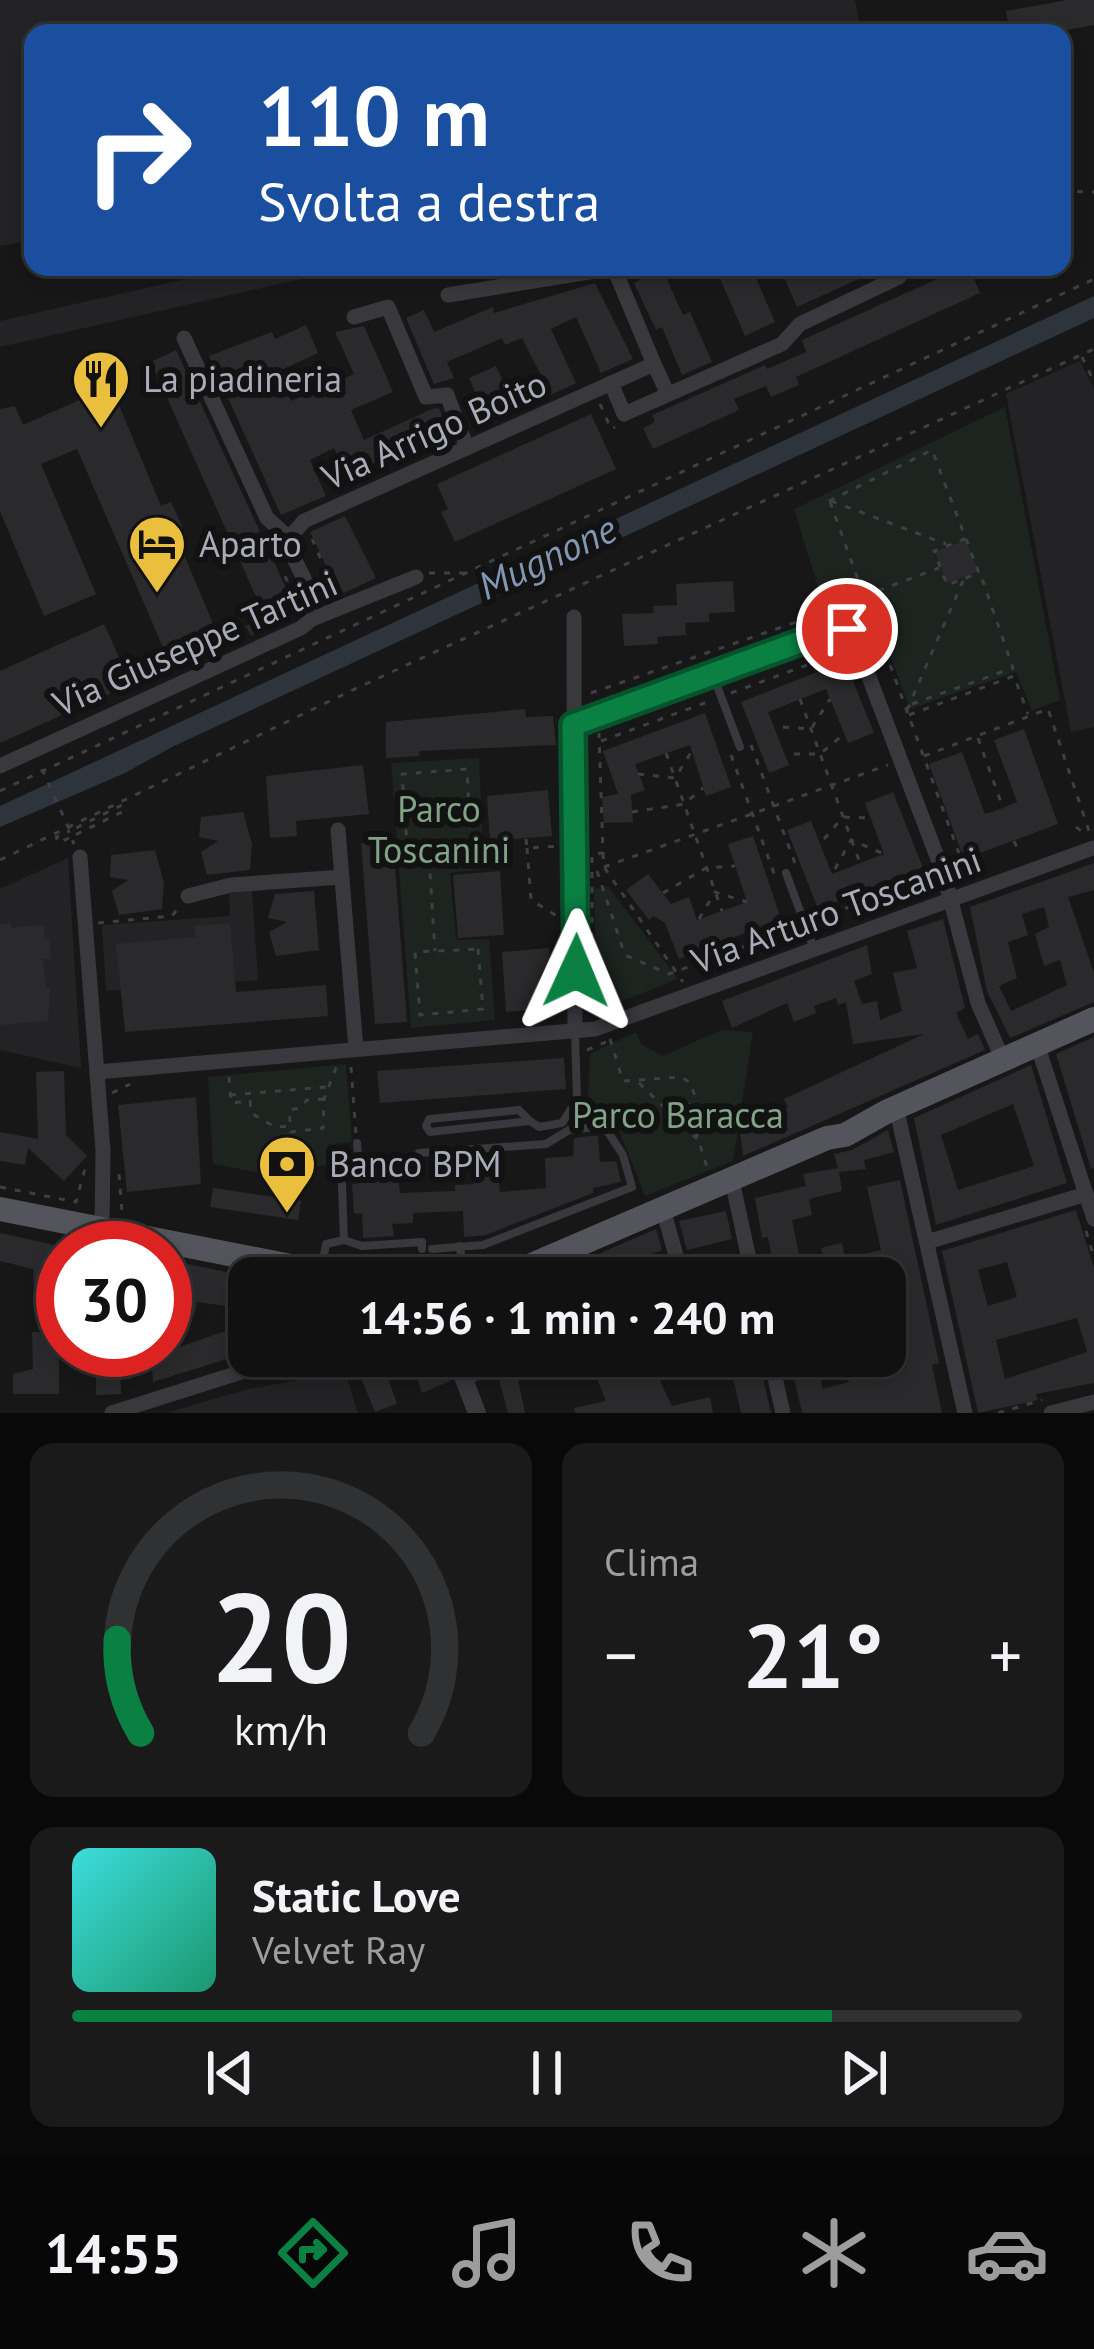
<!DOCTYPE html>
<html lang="it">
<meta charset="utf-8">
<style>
:root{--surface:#111112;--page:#1a1a1b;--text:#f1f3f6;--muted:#9c9d9f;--line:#303132;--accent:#0b8043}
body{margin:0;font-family:"PT Sans",sans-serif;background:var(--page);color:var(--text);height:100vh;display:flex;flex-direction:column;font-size:45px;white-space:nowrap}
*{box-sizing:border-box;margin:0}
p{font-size:39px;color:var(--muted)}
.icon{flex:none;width:66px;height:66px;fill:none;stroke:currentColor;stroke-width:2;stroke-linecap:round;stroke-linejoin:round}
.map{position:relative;height:1413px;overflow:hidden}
.details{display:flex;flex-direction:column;gap:30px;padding:30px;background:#09090a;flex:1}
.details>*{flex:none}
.top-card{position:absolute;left:24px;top:24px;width:1047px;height:252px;border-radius:24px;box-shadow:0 6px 18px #0003,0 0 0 3px var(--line);background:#1a4fa0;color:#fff;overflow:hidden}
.speed{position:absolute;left:36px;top:1221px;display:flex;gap:24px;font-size:60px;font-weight:700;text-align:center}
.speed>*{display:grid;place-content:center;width:156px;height:156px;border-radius:50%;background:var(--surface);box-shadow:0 6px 18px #0003,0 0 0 3px var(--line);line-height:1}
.speed .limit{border:18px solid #d22;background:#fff;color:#111}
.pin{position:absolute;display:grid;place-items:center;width:102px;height:102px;color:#fff;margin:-51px;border:6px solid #fff;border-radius:50%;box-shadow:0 3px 12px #0007}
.me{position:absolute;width:132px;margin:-66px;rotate:1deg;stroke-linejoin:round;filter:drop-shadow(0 0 9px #0008)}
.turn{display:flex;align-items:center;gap:42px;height:252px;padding:0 36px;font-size:54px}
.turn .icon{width:156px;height:156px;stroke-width:2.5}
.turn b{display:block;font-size:84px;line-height:102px}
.big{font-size:90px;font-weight:800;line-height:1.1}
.details .card{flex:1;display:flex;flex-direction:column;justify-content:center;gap:18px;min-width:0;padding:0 42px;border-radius:24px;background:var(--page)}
.details .dial{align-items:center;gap:0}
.dial svg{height:312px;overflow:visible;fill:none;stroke:var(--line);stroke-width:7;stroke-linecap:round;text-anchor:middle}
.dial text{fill:var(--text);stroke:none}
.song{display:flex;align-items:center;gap:36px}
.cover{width:144px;height:144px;border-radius:18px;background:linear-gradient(135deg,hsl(180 70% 55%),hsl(160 70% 35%))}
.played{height:12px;border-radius:6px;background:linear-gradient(90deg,var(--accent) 80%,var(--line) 80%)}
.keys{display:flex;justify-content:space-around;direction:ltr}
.heat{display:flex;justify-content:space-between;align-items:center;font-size:66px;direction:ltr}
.details .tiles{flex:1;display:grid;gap:30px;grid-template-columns:1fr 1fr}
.card:last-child{grid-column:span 2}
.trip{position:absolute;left:228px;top:1257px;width:678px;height:120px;border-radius:24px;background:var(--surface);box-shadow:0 6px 18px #0003,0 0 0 3px var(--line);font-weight:800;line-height:120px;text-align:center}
.dock{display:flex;height:192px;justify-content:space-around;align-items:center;background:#070707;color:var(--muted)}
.dock .icon{width:84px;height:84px}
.dock .selected{color:var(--accent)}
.dock b{font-size:54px;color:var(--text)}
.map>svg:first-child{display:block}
.built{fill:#232325}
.green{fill:#1d231e}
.water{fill:#2d343c}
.building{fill:#2a2a2c;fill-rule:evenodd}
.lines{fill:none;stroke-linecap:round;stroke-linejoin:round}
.path{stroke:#3e3f44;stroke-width:3;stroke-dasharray:6 9;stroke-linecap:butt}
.service{stroke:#38383d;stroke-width:8}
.minor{stroke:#38383d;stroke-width:15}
.tertiary{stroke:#38383d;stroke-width:18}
.primary{stroke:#54555c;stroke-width:24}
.route-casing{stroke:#07532c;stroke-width:30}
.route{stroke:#0b8043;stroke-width:21}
.labels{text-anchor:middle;stroke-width:12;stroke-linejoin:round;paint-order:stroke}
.poi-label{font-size:36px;fill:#a9acb8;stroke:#121213;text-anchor:start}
.street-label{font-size:36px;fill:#a9acb8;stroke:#121213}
.park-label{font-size:36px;fill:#81a286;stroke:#121213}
.water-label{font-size:39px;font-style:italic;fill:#8297b1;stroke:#121213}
</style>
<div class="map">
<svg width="1094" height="1413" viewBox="0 0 1094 1413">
<rect width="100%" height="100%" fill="#171718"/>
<g class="built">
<polygon points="0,0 855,0 861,33 33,33 33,240 0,246"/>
<polygon points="239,267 355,267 0,347 0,321"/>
<polygon points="1080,361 1094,389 1094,727 1071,732 1006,394"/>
<polygon points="68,858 81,1068 0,1050 0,889"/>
<polygon points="252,891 258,980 106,991 102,925 230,916 229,893"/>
<polygon points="345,1372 358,1413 166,1413 248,1389"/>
</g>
<g class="green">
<polygon points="1005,407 1060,700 1032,711 1016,672 910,709 866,591 824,607 794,509"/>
<polygon points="479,758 484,869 450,873 456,940 489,939 495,1020 411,1028 391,763"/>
<polygon points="608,886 678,979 597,1011 594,889"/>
<polygon points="721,1030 753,1032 733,1161 645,1196 619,1130 588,1096 590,1054 636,1032 641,1044 663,1056"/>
<polygon points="346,1064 352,1142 328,1145 327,1165 261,1173 213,1164 208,1077"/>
</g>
<polygon class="water" points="1094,296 1094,318 172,747 125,773 0,827 0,806"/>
<g class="building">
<polygon points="1067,0 1094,0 1094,25 1051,33 1010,33 1006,11"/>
<polygon points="715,267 751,267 775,322 745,336"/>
<polygon points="805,267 883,267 883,268 797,307 784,277"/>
<polygon points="942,267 1000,267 974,279 980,293 796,377 799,385 771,397 766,386 734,399 739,410 653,449 643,428 655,422 652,415 765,365 767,369 806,352 802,340 946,275"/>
<polygon points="662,269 683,315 690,312 712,362 682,375 662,327 656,330 634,283"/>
<polygon points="595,283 633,359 601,373 576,317 551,329 576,383 551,395 522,338 505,345 502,338 447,362 454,378 434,384 406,318 424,310 434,332 493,307 494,313"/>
<polygon points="306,325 318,353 277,372 291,401 354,374 335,332 364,326 393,392 351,410 364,440 432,409 439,408 448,432 346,475 334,448 310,460 326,496 281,515 209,356 272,332 275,339"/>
<polygon points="176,350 298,614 251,636 246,626 265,617 151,362"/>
<polygon points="496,366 515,408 488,421 469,378"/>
<polygon points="111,386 161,506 171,502 183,528 174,531 220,640 169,661 77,449 41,464 96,594 44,616 0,511 0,409 15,406 23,425"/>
<polygon points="591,414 616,469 455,542 441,512 448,509 437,484"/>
<polygon points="345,516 376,578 340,595 310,532"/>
<polygon points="966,540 978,572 947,583 935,552"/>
<polygon points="733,581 735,612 709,613 709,622 685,623 686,635 657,637 658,644 624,646 622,614 654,613 653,606 677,605 676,584"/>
<polygon points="104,624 131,684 0,743 0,671"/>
<polygon points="845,661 874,733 848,743 826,689 768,712 789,765 769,773 741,702"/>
<polygon points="525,709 526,717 553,716 556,745 419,751 419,756 386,758 386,722"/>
<polygon points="705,713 731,787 706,796 690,745 635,764 645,790 631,795 633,822 604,823 602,797 618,794 603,751"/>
<polygon points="1024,729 1058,824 964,859 929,764 962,752 985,814 1003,808 1017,802 994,740"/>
<polygon points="363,765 369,814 296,821 297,836 270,838 266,776"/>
<polygon points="548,790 552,836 490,841 487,796"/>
<polygon points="893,792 923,868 818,909 787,830 811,821 832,874 884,854 865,803"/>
<polygon points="243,812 252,844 250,870 207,875 201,852 218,841 199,837 201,817"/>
<polygon points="753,836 781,919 679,959 665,923 654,916 649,920 626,890 648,874 671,904 689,897 697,920 747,902 728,844"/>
<polygon points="393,841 407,1022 375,1024 361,843"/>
<polygon points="155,850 164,883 162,909 119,915 112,891 128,880 110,877 111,855"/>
<path d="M 1094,863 L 1094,890 L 1068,897 L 1094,973 L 1094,1002 L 1010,1038 L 987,991 L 970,907 ZM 1044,907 L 1049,927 L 1035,934 L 1044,966 L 1060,960 L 1067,985 L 1011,1011 L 999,986 L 1017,978 L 1008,942 L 1028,935 L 1022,914 Z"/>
<polygon points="500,871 504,935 458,938 453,875"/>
<polygon points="314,891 319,950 276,956 269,932 287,922 268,918 275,894"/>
<polygon points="943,919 965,1008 956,1013 968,1039 978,1034 985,1050 743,1156 740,1131 788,1107 784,1099 924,1034 853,1044 846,1002 838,1005 836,998 814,1006 816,1013 794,1022 787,1003 732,1028 722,1001 867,945 872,974 854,981 862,1004 877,1001 880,1020 902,1011 893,973 917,968 907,931"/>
<polygon points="11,923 11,928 44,925 45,939 49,939 51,959 43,959 46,988 50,987 48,1021 0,1025 0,924"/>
<polygon points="230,923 236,992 326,985 328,1016 125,1032 116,944 196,937 194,926"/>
<polygon points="549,948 553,1009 506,1012 502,952"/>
<polygon points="1094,1037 1094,1168 1091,1169 1056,1054"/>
<polygon points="564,1058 566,1089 380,1103 377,1071"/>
<path d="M 1031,1065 L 1067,1183 L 936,1225 L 914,1118 ZM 1013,1104 L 1034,1166 L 958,1190 L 941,1135 Z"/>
<polygon points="64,1071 66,1135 87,1156 64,1181 28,1148 25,1165 0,1161 0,1132 38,1139 36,1072"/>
<polygon points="196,1097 201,1184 127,1192 118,1105"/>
<polygon points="888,1130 894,1152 864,1160 866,1169 839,1172 842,1191 809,1199 812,1215 792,1220 799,1254 772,1258 768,1237 762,1238 755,1198 806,1186 803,1174 838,1168 834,1154 852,1150"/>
<polygon points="589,1136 598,1136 600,1162 616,1161 621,1182 593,1188 593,1193 486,1235 464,1237 463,1211 413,1213 413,1223 392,1224 394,1236 363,1238 362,1214 354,1213 352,1184 372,1182 371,1164 397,1162 400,1193 455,1191 455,1185 474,1184 473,1167 497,1164 500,1192 546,1188 545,1158 573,1156 574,1138"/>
<polygon points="900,1180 939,1363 932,1365 942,1413 802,1413 789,1356 815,1356 823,1389 849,1382 844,1356 878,1356 881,1373 906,1368 885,1278 828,1278 821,1248 842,1243 845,1258 881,1250 867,1187"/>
<polygon points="213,1188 301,1201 298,1220 210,1207"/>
<path d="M 1076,1210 L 1094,1268 L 1094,1383 L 1036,1394 L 1038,1400 L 978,1413 L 942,1251 ZM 1007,1262 L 1017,1297 L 988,1306 L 978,1270 ZM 1077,1318 L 1087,1352 L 1005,1379 L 996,1340 Z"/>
<polygon points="726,1211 732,1239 687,1250 679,1221"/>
<polygon points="656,1229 662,1250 591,1278 563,1278 596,1263 594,1256"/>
<polygon points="0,1233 59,1246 62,1287 34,1286 33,1269 0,1261"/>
<polygon points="165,1259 249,1277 249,1309 197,1302 195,1313 165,1306"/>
<polygon points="249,1323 249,1352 153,1382 151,1350 170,1350"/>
<polygon points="32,1332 59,1332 59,1394 13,1394 13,1374 33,1369"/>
<polygon points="96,1350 120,1350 121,1394 96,1395"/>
<polygon points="352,1356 440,1356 450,1381 422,1393 412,1363 386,1372 397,1404 375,1412"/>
<polygon points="588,1356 609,1356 611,1360 638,1356 642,1363 656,1356 758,1356 771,1413 741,1413 730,1364 698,1370 696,1365 660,1381 672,1406 710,1397 713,1413 575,1413 574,1408 606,1401"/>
<polygon points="517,1375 525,1413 508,1413 499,1379"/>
</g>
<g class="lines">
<g class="path">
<polyline points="1062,191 1094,192"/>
<polyline points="1082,357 1094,382"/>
<polyline points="600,404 611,429 615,427"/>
<polyline points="829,501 932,450 979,573 947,585 934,551 967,538"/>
<polyline points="831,501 946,544"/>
<polyline points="830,502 864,596 857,610"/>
<polyline points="267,538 278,562"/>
<polyline points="312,539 335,591"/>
<polyline points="429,573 467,573"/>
<polyline points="285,576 296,600"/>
<polyline points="864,596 939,568"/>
<polyline points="591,693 831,610 857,610 881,640 964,867 960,869"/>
<polyline points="731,693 845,651"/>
<polyline points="800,699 860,863"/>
<polyline points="912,704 1013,668 980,573"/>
<polyline points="907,710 963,581"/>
<polyline points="909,715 1014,676 1028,714"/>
<polyline points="783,727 811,729 830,699"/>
<polyline points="978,738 1003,808"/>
<polyline points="601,741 710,701"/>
<polyline points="751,745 796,866"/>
<polyline points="666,753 722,911"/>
<polyline points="794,754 820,754 844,734"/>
<polyline points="731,755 775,876"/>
<polyline points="924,756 1048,709 1089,831"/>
<polyline points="42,769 70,831 122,805 124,811 71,837 74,844"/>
<polyline points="638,774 675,778 692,751"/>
<polyline points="0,791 1094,279"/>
<polyline points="632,812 684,804 703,788"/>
<polyline points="1076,827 1085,834"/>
<polyline points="69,838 59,843 56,837 70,831"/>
<polyline points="526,839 527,848 561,846"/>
<polyline points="824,839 843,817 871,818"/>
<polyline points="1014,841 1017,848"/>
<polyline points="527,848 531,900 557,916"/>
<polyline points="603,853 604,867 683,982"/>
<polyline points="429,857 408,859 402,774 467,769 471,854 429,857 435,951"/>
<polyline points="0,860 359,687 1094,349"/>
<polyline points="604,867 888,765"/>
<polyline points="835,869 851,840 884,854"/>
<polyline points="597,871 625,955 669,974 792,929"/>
<polyline points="663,893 706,868 735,866"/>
<polyline points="699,919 715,892 747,902"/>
<polyline points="817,919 927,878"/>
<polyline points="98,923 172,916 179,907"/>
<polygon points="478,949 483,1009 420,1015 415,952"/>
<polyline points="592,1013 592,854 603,853 599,733"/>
<polyline points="610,1039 623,1081 681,1077 691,1083 694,1094 688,1107 707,1167"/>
<polyline points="587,1050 606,1042"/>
<polyline points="351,1067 356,1135"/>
<polyline points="229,1077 231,1103 250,1101 251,1113 275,1127 289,1126"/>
<polyline points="639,1083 697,1139"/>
<polyline points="112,1093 130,1084"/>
<polyline points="230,1095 327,1087"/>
<polyline points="324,1099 307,1100 300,1108 289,1110 291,1132 323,1128 324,1099 337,1065"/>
<polyline points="119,1174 122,1212"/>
<polyline points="0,1187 76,1202 87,1161"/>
<polyline points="1086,1231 1094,1258"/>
<polyline points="998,1413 1042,1400"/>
</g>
<g class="service">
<polyline points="713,675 740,747"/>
<polyline points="786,873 814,949"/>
<polyline points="530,1121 519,1110 429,1119 426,1126 430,1132 530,1121 539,1127 562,1123 577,1100 575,1032"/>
<polyline points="419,1153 546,1144 569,1130 604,1126 623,1155 632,1187 483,1245 432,1249"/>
<polyline points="76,1231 81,1248"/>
<polyline points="344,1240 362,1246 422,1242 422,1249"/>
<polyline points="459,1246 468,1278"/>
<polyline points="322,1265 326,1244 344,1240 341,1160 358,1157 357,1143"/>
<polyline points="466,1381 525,1356"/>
</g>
<g class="minor">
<polyline points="448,295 614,268 654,364"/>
<polyline points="354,317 388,307 426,397 447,395 467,448"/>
<path d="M 184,338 L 267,518 L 289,538 C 290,566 321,592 312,619"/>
<polyline points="611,383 624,414 782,344 800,324 899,277 895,267"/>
<polyline points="289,538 304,521 654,364 668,394"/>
<polyline points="574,617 575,1031"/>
<polyline points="573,725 830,631 852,632 944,875 978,1003 1003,1060"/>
<polyline points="0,766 301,628 312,619 416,577"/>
<polyline points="338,830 356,1049"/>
<polyline points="80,857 103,1150 102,1229"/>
<polyline points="188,896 231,885 342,877"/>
<polyline points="1037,1044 1094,1219"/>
<polyline points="97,1072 595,1029 1093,848"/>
<polyline points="896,1107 965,1413"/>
<polyline points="732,1180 753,1278"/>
<polyline points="663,1209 678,1263 664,1278"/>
<polyline points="927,1242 1086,1194"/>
<polyline points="770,1356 783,1413"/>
<polyline points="112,1413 292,1356"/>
<polyline points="1051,1413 1094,1402"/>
</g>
<polyline class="tertiary" points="455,1356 477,1413"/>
<g class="primary">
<polyline points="0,1209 352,1278"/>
<polyline points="359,1278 450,1278"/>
<polyline points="501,1278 827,1138 845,1135 886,1112 1094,1019"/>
</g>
</g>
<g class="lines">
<defs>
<polyline id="route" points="576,971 573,725 830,631 847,629"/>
</defs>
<use href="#route" class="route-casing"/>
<use href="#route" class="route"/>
</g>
<defs>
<symbol id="restaurant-pin" viewBox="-11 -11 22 30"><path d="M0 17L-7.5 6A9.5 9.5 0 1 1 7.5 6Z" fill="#eabf3d" stroke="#121213"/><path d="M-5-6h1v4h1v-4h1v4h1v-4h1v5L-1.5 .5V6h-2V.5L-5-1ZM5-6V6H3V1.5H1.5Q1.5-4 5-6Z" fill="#111"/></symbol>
<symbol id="hotel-pin" viewBox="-11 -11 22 30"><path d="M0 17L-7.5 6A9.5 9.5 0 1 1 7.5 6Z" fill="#eabf3d" stroke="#121213"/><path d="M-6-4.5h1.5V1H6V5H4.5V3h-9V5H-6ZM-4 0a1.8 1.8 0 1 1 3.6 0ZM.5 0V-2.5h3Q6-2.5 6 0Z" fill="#111"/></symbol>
<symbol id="bank-pin" viewBox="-11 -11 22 30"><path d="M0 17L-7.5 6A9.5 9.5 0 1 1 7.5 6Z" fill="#eabf3d" stroke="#121213"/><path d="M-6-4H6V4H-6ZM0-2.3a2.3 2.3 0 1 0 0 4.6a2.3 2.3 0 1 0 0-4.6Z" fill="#111"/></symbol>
</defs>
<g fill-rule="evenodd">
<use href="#restaurant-pin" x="68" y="346" width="66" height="90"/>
<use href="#hotel-pin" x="124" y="511" width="66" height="90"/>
<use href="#bank-pin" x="254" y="1131" width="66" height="90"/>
</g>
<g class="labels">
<g class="poi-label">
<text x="143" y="392">La piadineria</text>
<text x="199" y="557">Aparto</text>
<text x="329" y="1177">Banco BPM</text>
</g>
<g class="street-label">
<text transform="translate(434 430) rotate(-24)" y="13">Via Arrigo Boito</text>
<text transform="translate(195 643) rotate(-24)" y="13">Via Giuseppe Tartini</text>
<text transform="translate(836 910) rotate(-20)" y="13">Via Arturo Toscanini</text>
</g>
<g class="park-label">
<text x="439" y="822">Parco<tspan x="439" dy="41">Toscanini</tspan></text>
<text x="678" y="1128">Parco Baracca</text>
</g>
<g class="water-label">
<text transform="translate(547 557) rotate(-25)" y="14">Mugnone</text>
</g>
</g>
</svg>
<div class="speed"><div class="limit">30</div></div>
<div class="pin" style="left:847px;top:629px;background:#d93025"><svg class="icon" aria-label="arrive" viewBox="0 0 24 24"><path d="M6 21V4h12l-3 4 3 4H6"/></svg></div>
<svg class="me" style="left:576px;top:971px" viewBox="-20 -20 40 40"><path d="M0-17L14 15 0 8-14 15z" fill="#0b8043" stroke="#fff" stroke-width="4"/></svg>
<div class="trip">14:56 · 1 min · 240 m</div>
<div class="top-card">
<div class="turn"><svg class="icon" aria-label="right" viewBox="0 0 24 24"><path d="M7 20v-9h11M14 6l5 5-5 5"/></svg><div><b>110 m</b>Svolta a destra</div></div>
</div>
</div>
<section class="details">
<div class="tiles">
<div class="card dial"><svg viewBox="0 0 100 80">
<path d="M14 69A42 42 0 1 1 86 69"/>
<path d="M14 69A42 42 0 0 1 8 45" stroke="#0b8043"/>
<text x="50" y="56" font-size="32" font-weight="700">20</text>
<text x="50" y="72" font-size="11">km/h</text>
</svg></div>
<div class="card"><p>Clima</p>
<div class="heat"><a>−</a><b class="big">21°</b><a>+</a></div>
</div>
<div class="card">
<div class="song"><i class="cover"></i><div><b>Static Love</b><p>Velvet Ray</p></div></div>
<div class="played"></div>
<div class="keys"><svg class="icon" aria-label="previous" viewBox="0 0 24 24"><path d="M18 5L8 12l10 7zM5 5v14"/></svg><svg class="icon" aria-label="pause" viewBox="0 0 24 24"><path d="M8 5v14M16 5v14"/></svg><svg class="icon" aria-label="next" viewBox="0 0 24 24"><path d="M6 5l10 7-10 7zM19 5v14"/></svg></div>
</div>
</div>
</section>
<nav class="dock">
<b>14:55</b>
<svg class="icon selected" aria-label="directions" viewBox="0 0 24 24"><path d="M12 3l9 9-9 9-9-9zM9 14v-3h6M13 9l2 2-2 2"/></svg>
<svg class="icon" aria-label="music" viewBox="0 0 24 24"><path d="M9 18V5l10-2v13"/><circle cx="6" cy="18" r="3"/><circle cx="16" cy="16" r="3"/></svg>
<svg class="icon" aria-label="phone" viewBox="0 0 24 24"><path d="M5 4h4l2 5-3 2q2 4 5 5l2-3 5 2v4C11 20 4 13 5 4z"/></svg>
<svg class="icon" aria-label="climate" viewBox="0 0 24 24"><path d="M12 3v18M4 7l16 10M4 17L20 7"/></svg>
<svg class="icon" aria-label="car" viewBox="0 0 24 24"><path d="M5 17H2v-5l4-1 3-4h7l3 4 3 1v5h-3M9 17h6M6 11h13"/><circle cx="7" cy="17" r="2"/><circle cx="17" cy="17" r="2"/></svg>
</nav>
